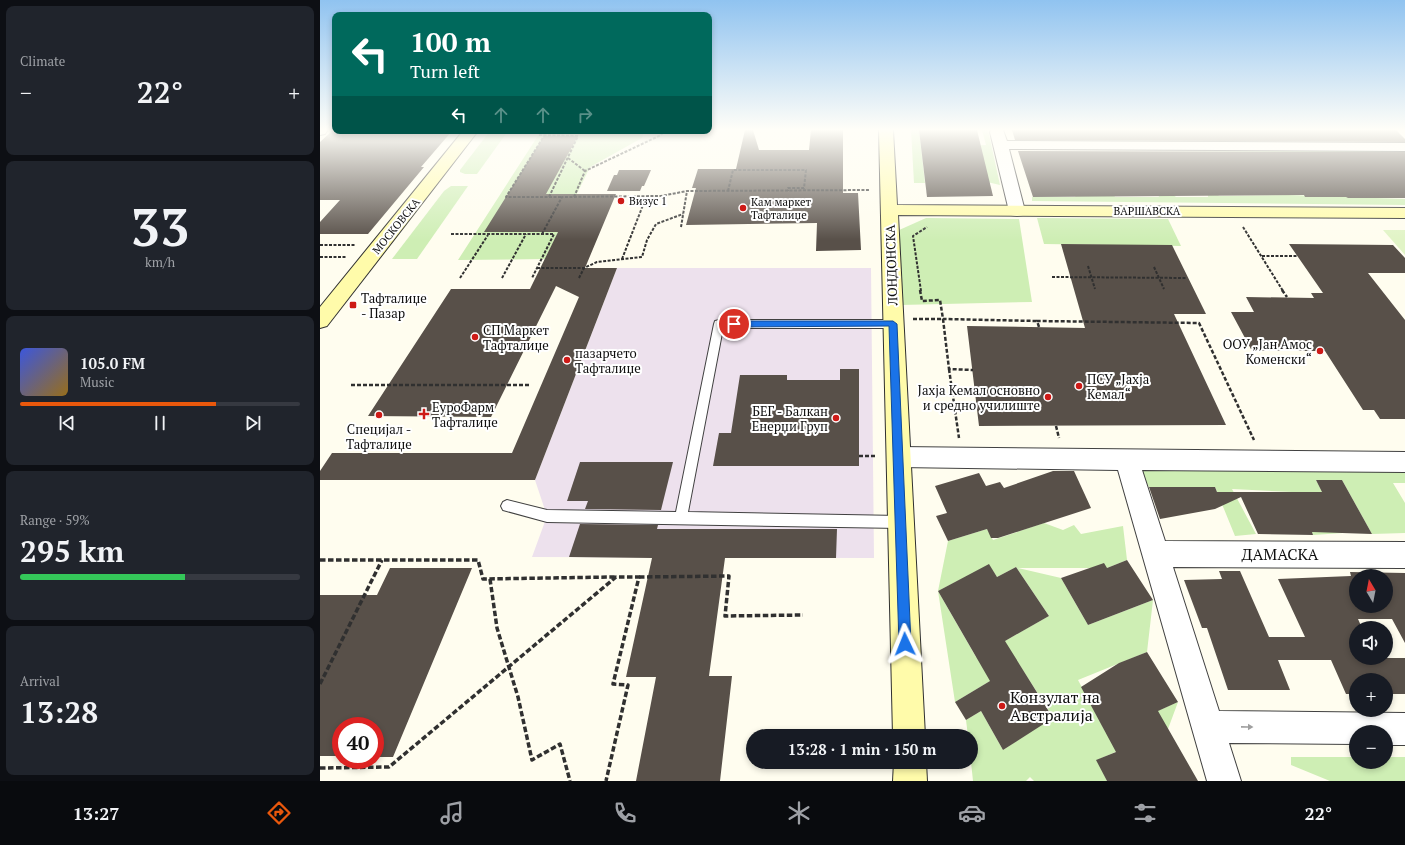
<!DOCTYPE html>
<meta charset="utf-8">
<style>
:root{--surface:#171b24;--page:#20242c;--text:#f1f3f6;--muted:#9ea1a6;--line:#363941;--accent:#ea580c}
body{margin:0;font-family:"PT Serif",serif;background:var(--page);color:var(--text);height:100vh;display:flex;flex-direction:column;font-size:15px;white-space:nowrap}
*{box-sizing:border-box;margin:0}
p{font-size:13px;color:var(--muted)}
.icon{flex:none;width:22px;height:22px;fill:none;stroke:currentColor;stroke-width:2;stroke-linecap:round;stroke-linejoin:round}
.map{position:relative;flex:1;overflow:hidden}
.panel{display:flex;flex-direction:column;gap:6px;padding:6px;background:#0d0f14;width:320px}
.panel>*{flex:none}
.top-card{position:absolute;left:12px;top:12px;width:380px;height:122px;border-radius:8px;box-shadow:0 2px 6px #0003;background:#00695c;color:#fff;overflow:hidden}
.needle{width:26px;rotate:350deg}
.fabs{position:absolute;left:1029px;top:569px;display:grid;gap:8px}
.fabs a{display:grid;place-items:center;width:44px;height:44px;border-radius:50%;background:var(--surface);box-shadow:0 2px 6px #0003;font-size:20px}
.speed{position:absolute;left:12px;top:717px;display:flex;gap:8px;font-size:20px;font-weight:700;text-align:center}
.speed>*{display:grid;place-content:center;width:52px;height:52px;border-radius:50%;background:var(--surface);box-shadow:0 2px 6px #0003;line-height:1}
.speed .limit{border:6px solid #d22;background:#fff;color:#111}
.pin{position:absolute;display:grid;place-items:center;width:34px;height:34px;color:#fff;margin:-17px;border:2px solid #fff;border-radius:50%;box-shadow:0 1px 4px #0007}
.me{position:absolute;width:44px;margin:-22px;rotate:358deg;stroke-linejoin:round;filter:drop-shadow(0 0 3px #0008)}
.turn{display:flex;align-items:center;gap:14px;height:84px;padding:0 12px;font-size:18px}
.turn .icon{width:52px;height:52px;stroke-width:2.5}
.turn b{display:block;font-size:28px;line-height:34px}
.lanes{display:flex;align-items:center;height:38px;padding:0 12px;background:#0003;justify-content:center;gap:20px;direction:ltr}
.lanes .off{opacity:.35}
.big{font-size:30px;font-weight:700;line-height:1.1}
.panel .card{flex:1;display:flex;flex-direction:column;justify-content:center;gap:6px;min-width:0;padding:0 14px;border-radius:8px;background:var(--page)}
.panel .dial{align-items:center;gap:0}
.dial b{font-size:52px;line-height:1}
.song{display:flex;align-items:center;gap:12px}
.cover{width:48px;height:48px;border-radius:6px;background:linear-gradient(135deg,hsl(230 70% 55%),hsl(40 70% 35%))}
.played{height:4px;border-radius:2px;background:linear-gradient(90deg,var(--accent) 70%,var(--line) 70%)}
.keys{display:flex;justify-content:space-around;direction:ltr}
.heat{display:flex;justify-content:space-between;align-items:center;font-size:22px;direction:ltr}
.charge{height:6px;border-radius:3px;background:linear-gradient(90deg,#34c759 59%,var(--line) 0)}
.trip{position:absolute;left:426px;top:729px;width:232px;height:40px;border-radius:20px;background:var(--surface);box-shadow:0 2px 6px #0003;font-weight:700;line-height:40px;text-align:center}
.tab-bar{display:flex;height:64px;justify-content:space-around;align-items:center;background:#090b0e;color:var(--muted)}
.tab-bar .icon{width:28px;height:28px}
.tab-bar .on{color:var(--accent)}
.tab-bar b{font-size:18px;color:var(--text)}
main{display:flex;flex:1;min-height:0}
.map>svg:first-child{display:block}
.industrial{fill:#ede1ed}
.green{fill:#ceeeb4;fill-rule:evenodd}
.pitch{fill:#e1f4c6}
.building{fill:#585049;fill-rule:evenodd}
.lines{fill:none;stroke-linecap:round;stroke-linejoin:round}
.lane-casing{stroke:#414141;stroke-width:2}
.street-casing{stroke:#414141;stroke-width:2}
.secondary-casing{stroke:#303030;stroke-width:2}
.path-far2{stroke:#303030;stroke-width:2;stroke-dasharray:3 1.5;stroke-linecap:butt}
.path-far1{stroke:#303030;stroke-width:2.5;stroke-dasharray:4 2;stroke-linecap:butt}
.path{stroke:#303030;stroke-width:3.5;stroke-dasharray:5.5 2.5;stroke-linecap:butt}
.lane{fill:#fff;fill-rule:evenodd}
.street{fill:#fff;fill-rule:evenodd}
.secondary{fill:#fffbaa;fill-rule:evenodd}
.oneway{fill:#9f9f9f}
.route{fill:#1a73e8;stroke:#114b97}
.poi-dot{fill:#cd1a17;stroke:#fff;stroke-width:1.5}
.labels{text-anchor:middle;stroke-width:4;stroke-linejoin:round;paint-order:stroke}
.far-poi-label{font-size:11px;fill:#0e0e0e;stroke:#fff;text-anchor:start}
.far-street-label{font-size:11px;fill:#0e0e0e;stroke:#fff}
.street-label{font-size:13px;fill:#0e0e0e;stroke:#fff}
.poi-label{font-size:13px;fill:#0e0e0e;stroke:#fff;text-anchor:start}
.near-street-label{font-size:16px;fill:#0e0e0e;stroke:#fff}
.near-poi-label{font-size:16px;fill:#0e0e0e;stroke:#fff;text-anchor:start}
</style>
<main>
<section class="panel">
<div class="card"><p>Climate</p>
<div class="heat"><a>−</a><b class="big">22°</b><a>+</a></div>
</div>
<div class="card dial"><b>33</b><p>km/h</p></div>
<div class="card">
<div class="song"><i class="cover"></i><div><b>105.0 FM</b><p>Music</p></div></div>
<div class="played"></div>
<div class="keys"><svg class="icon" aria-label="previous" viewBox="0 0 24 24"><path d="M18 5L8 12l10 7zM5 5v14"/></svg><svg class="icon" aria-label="pause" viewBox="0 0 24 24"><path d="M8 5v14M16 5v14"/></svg><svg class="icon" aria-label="next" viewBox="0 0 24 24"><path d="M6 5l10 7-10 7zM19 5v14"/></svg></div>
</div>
<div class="card"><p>Range · 59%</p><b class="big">295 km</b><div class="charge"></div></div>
<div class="card"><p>Arrival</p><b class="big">13:28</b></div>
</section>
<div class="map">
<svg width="1085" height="781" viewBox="0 0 1085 781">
<rect width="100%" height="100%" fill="#fffdef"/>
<polygon class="industrial" points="297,268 551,268 554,558 212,557 227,516 215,480"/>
<g class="green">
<polygon points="591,130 599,130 605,183 594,183"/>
<polygon points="662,130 668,130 680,185 663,181 640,146 666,145"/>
<polygon points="170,131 188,131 157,174 145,174 140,172 140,170"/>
<polygon points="221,131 324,131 322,138 270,167 225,259 138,260"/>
<polygon points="1067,150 1071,153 792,192 795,197 839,197 838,194 851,193 856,197 888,197 888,191 895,191 899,196 968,195 1085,199 1085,205 712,201 712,197 756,197 699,153"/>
<polygon points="131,186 148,186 97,259 72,259 124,191"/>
<polygon points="606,218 699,219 712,302 580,305 577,231"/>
<polygon points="717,218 848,219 861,246 724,244"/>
<polygon points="814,460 1085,462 1085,483 1073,483 1085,503 1085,533 1052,534 1022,480 996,480 1023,533 993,535 972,492 912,489 936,534 915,536 895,487 829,487"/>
<path d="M 724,523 L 743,530 L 754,525 L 761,534 L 803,526 L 807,560 L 787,568 L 698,568 L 741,578 L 768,625 L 833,600 L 827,652 L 758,680 L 786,733 L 858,702 L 848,729 L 777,760 L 787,781 L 714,781 L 710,777 L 706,781 L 653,781 L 651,762 L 651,736 L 648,736 L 646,720 L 661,711 L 683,750 L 733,717 L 699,664 L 635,702 L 618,591 L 628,541 L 667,529 L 673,540 ZM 669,565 L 677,577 L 696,567 L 729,616 L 656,657 L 618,591 Z"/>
<polygon points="971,757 1036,757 1036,762 1066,762 1066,757 1085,757 1085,781 1010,781 971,765"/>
</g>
<polygon class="pitch" points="1063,230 1085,230 1085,255"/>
<g class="building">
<polygon points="425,130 433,130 439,150 489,150 491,130 523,130 523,193 538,193 541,250 496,251 497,223 366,225 376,188 372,188 378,169 416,169"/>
<polygon points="599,130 657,130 673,196 607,197"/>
<polygon points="692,130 1076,130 1085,139 1085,142 695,140"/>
<polygon points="12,131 132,131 101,167 104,167 48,234 0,234 0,222 20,200 0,200 0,142"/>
<polygon points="224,136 258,136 226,194 296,194 265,268 297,268 215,480 0,480 0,471 12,453 192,453 259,297 236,286 171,417 48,416 131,289 210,289 238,232 164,232"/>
<polygon points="698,151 1085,152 1085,198 1028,198 1026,197 985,197 984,195 713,197"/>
<polygon points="299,170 331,170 324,186 322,186 320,191 287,191 294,175 297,175"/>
<polygon points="741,244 852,245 886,314 854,314 906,425 659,426 647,326 765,328"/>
<polygon points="969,244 1073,245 1085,258 1085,273 1048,273 1085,320 1085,419 1060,419 1054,410 1043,410 1005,351 932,351 911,312 934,312 926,297 994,298 991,293 1003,293"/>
<polygon points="520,369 539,369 539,466 393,466 399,433 411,433 420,375 467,375 467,380 520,380"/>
<polygon points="260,462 353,462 341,510 265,509 268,501 247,501"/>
<polygon points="733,471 754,471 771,508 678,538 671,538 667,529 628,541 616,516 627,513 615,486 659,473 666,486 680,482 684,488"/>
<polygon points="996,480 1022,480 1052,534 992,532 993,535 938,534 921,497 895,509 840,519 829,487 895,487 897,492 1002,492"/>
<polygon points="260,524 338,525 337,529 517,529 516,558 405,558 389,676 412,676 400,781 316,781 336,677 306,677 332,558 249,557"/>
<polygon points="807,560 833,600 768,625 741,578 784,563 787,568"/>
<polygon points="669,564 677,577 696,567 729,616 685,641 733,718 683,750 661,711 646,720 635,702 670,681 618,591"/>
<polygon points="70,568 152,568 73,757 55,757 55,726 21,726 21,756 0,756 0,595 57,595"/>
<path d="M 899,571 L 920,571 L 949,637 L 985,637 L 958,579 L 1031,576 L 1030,572 L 1085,573 L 1085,643 L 1072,619 L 1038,619 L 1042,628 L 1036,628 L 1036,658 L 1085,658 L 1085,694 L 1066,694 L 1066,680 L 1036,680 L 1036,694 L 1026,694 L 1011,660 L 958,660 L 970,690 L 908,690 L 887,628 L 882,628 L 864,580 L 902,579 ZM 1036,576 L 1066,576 L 1066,606 L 1036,606 Z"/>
<polygon points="827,652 858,702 838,711 878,781 787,781 776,760 796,752 761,687 799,663"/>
</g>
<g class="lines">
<defs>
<polygon id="lane" points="399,320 573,320 577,321 578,324 577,327 573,328 403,328 368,512 580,516 585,518 586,522 585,526 580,528 227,522 183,510 181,506 183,502 187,500 227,510 356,512 394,324 395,321"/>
<g id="street">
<polygon points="0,130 7,130 7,131 5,134 0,135"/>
<polygon points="671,130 683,130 687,141 1085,143 1085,151 689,149 705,211 703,215 697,216 691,215 689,211 670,132"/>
<polygon points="579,447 1085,452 1085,472 822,470 845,541 1085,542 1085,568 853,567 899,711 1085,713 1085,745 1066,745 1066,732 1036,732 1036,744 909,743 921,781 887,781 798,470 579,467 571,464 567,457 571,450"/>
</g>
<g id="secondary">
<polygon points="559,130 573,130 577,205 1085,208 1085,218 578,215 605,736 573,736"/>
<polygon points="143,131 158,131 7,326 0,328 0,307"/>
<polygon points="574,762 606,762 607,781 573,781"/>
</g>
</defs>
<use href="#lane" class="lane-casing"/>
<use href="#street" class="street-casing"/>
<use href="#secondary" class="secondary-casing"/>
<g class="path-far2">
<polyline points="219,135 258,136 229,197 186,197 224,136"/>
<polyline points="248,158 265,171"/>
<polyline points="408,191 413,170 486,170 484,188 468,188 468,191"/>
<polyline points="229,197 242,197"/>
<polyline points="254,197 265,171 341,135 344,131"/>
<polyline points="361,227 367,191"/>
<polyline points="923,227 963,291"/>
<polyline points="131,234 234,234 212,278"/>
<polyline points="222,234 242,197 341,196 367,191 550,190"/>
<polyline points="0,245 36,245"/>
<polyline points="942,256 977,256"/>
<polyline points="0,257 26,257"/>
<polyline points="302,259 323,205"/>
<polyline points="768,266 775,289"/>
<polyline points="834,267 844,289"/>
<polyline points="217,268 264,268 277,262 322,257 327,240 336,224 363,214"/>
<polyline points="732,277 867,278"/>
<polyline points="140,278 168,235"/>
<polyline points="182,278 206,234"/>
<polyline points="259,278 264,268"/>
<polyline points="601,291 593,236 607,227"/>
</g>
<g class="path-far1">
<polyline points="600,290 602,301 620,300 623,319 717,321"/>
<polyline points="962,290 967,297"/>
<polyline points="593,319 623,319 629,369 653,370"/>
<polyline points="719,327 717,321 879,323 934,440"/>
<polyline points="629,369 639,438"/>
<polyline points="31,385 211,385"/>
<polyline points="736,426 739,438"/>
<polyline points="539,456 556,456"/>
</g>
<g class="path">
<polyline points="0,560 158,560 163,579 295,577"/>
<polyline points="319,577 409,576 405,616 483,615"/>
<polyline points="170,579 177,628 198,697 212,760 240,744 250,781"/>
<polyline points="0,684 62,560"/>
<polyline points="0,768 69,767 296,577 319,577 293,684 308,685 286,781"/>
</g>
<use href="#lane" class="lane"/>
<use href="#street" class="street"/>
<use href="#secondary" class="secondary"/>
</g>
<defs><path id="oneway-solid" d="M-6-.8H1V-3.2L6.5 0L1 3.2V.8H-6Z"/></defs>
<use class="oneway" href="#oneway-solid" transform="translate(927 727) rotate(1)"/>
<linearGradient id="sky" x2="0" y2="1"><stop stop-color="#90c3f0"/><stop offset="0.54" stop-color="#fffef8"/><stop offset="1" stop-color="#fffef8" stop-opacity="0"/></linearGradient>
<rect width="1085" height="240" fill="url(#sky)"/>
<polygon class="route" points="414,321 573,321 577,324 591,644 589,649 585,650 581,649 579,644 569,326 414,327 410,324"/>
<g class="poi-dot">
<circle cx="301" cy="201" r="4"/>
<circle cx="423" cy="208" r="4"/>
<rect x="29" y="301" width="8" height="8" rx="2"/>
<circle cx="155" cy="337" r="4"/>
<circle cx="1000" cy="351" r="4"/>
<circle cx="247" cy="360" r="4"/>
<circle cx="759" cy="386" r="4"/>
<circle cx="728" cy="397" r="4"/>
<path d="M102 408h4v4h4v4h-4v4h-4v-4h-4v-4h4z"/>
<circle cx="59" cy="415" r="4"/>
<circle cx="516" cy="418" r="4"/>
<circle cx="682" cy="706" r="4"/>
</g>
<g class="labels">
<g class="far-poi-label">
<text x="309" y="205">Визус 1</text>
<text x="431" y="206">Кам маркет<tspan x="431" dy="13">Тафталиџе</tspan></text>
</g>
<g class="far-street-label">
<text x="827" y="215">ВАРШАВСКА</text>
<text transform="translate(76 226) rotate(-51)" y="4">МОСКОВСКА</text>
</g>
<g class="street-label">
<text transform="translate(571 265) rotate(-92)" y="5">ЛОНДОНСКА</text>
</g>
<g class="poi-label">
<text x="41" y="303">Тафталиџе<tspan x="41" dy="15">- Пазар</tspan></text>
<text x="163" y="335">СП Маркет<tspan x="163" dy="15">Тафталиџе</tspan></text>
<text x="992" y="349" text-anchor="end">ООУ „Јан Амос<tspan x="992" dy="15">Коменски“</tspan></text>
<text x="255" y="358">пазарчето<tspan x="255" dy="15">Тафталиџе</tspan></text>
<text x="767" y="384">ПСУ „Јахја<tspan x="767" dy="15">Кемал“</tspan></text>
<text x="720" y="395" text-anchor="end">Јахја Кемал основно<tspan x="720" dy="15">и средно училиште</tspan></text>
<text x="112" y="412">ЕуроФарм<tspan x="112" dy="15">Тафталиџе</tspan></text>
<text x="508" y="416" text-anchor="end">БЕГ - Балкан<tspan x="508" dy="15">Енерџи Груп</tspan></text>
<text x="59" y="434" text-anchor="middle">Специјал -<tspan x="59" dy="15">Тафталиџе</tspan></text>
</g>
<g class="near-street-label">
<text x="960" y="560">ДАМАСКА</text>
</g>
<g class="near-poi-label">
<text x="690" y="703">Конзулат на<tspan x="690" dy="18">Австралија</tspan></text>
</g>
</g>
</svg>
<div class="fabs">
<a><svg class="needle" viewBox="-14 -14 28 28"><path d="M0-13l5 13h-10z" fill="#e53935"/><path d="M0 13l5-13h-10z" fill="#9ea1a6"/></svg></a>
<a><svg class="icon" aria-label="sound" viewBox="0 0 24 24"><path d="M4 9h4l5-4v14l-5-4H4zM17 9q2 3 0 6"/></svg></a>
<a>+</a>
<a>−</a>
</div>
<div class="speed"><div class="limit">40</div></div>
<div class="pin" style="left:414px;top:324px;background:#d93025"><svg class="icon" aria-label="arrive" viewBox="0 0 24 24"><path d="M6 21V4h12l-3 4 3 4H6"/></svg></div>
<svg class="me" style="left:585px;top:644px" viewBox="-20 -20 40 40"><path d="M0-17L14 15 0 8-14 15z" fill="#1a73e8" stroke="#fff" stroke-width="4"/></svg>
<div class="trip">13:28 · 1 min · 150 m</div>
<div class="top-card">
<div class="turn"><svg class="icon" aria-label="left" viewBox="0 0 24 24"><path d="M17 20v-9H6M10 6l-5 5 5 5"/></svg><div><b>100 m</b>Turn left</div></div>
<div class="lanes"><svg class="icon" aria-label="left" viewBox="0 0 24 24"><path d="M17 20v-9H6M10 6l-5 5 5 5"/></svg><svg class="icon off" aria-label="ahead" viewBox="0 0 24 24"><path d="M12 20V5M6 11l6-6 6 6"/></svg><svg class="icon off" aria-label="ahead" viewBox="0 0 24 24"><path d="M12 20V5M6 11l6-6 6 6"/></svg><svg class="icon off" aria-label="right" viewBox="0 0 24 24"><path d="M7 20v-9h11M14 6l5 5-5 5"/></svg></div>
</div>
</div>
</main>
<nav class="tab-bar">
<b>13:27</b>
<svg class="icon on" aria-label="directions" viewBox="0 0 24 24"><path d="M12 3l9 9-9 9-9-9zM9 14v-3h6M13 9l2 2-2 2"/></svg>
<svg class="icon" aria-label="music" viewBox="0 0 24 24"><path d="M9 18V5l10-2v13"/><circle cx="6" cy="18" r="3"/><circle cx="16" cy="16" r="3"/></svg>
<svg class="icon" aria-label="phone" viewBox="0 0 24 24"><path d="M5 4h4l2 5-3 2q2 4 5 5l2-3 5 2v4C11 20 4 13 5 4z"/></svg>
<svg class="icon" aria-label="climate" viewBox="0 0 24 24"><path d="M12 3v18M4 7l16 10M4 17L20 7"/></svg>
<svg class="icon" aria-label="car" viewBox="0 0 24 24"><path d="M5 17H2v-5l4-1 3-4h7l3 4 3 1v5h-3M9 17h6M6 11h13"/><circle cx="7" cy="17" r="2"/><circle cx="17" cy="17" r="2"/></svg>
<svg class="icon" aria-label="filters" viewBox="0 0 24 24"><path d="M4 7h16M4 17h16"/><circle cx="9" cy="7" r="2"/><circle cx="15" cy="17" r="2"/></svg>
<b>22°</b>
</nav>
